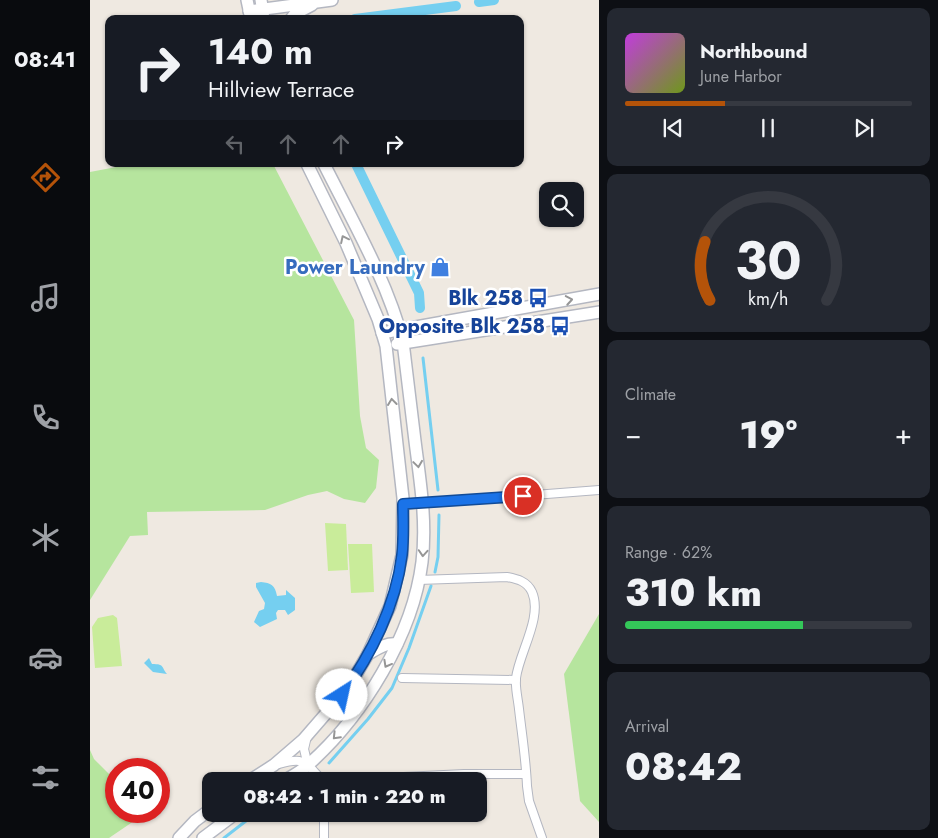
<!DOCTYPE html>
<meta charset="utf-8">
<style>
:root{--surface:#171b24;--page:#242831;--text:#f1f3f6;--muted:#9ea1a6;--line:#363941;--accent:#b45309}
body{margin:0;font-family:Jost,sans-serif;background:var(--page);color:var(--text);height:100vh;display:flex;flex-direction:column;font-size:19px;white-space:nowrap}
*{box-sizing:border-box;margin:0}
p{font-size:16px;color:var(--muted)}
.icon{flex:none;width:28px;height:28px;fill:none;stroke:currentColor;stroke-width:2;stroke-linecap:round;stroke-linejoin:round}
.map{position:relative;flex:1;overflow:hidden}
.drawer{display:flex;flex-direction:column;gap:8px;padding:8px;background:#0d0f14;width:339px}
.drawer>*{flex:none}
.banner{position:absolute;left:15px;top:15px;width:419px;height:152px;border-radius:10px;box-shadow:0 1px 4px #0004;background:#171b24;color:var(--text);overflow:hidden}
.controls{position:absolute;left:449px;top:182px;display:grid;gap:10px}
.controls a{display:grid;place-items:center;width:45px;height:45px;border-radius:10px;background:var(--surface);box-shadow:0 1px 4px #0004;font-size:25px}
.speed{position:absolute;left:15px;top:758px;display:flex;gap:10px;font-size:25px;font-weight:700;text-align:center}
.speed>*{display:grid;place-content:center;width:65px;height:65px;border-radius:50%;background:var(--surface);box-shadow:0 1px 4px #0004;line-height:1}
.speed .limit{border:8px solid #d22;background:#fff;color:#111}
.pin{position:absolute;display:grid;place-items:center;width:42px;height:42px;color:#fff;margin:-21px;border:2px solid #fff;border-radius:50%;box-shadow:0 1px 5px #0007}
.me{position:absolute;width:55px;margin:-28px;rotate:35deg;stroke-linejoin:round;filter:drop-shadow(0 0 4px #0008)}
.turn{display:flex;align-items:center;gap:18px;height:105px;padding:0 20px;font-size:22px}
.turn .icon{width:65px;height:65px;stroke-width:2.5}
.turn b{display:block;font-size:35px;line-height:42px}
.lanes{display:flex;align-items:center;height:48px;padding:0 20px;background:#0003;justify-content:center;gap:25px;direction:ltr}
.lanes .off{opacity:.35}
.big{font-size:38px;font-weight:800;line-height:1.1}
.drawer .card{flex:1;display:flex;flex-direction:column;justify-content:center;gap:8px;min-width:0;padding:0 18px;border-radius:10px;background:var(--page)}
.drawer .dial{align-items:center;gap:0}
.dial svg{height:130px;overflow:visible;fill:none;stroke:var(--line);stroke-width:7;stroke-linecap:round;text-anchor:middle}
.dial text{fill:var(--text);stroke:none}
.song{display:flex;align-items:center;gap:15px}
.cover{width:60px;height:60px;border-radius:8px;background:linear-gradient(135deg,hsl(290 70% 55%),hsl(80 70% 35%))}
.played{height:5px;border-radius:2px;background:linear-gradient(90deg,var(--accent) 35%,var(--line) 35%)}
.keys{display:flex;justify-content:space-around;direction:ltr}
.heat{display:flex;justify-content:space-between;align-items:center;font-size:28px;direction:ltr}
.charge{height:8px;border-radius:4px;background:linear-gradient(90deg,#34c759 62%,var(--line) 0)}
.trip{position:absolute;left:112px;top:772px;width:285px;height:50px;border-radius:10px;background:var(--surface);box-shadow:0 1px 4px #0004;font-weight:800;line-height:50px;text-align:center}
main{display:flex;flex:1;min-height:0}
.menu{display:flex;flex-direction:column;width:90px;justify-content:space-around;align-items:center;background:#090b0e;color:var(--muted)}
.menu .icon{width:35px;height:35px}
.menu .current{color:var(--accent)}
.menu b{font-size:22px;color:var(--text)}
.map>svg:first-child{display:block}
.green{fill:#b6e59e}
.pitch{fill:#c9ec9a}
.water{fill:#75cff0}
.lines{fill:none;stroke-linecap:round;stroke-linejoin:round}
.stream{stroke:#75cff0;stroke-width:3}
.canal{stroke:#75cff0;stroke-width:10}
.street-casing{stroke:#b4b7c1;stroke-width:10}
.secondary-casing{stroke:#b4b7c1;stroke-width:14}
.street{stroke:#fff;stroke-width:8}
.secondary{stroke:#fff;stroke-width:11}
.oneway{stroke:#969696}
.route-casing{stroke:#114b97;stroke-width:12}
.route{stroke:#1a73e8;stroke-width:9}
.labels{text-anchor:middle;stroke-width:5;stroke-linejoin:round;paint-order:stroke}
.shop-label{font-size:20px;font-weight:bold;fill:#366cbe;stroke:#fff;text-anchor:end}
.transit-label{font-size:20px;font-weight:bold;fill:#164399;stroke:#fff;text-anchor:end}
</style>
<main>
<nav class="menu">
<b>08:41</b>
<svg class="icon current" aria-label="directions" viewBox="0 0 24 24"><path d="M12 3l9 9-9 9-9-9zM9 14v-3h6M13 9l2 2-2 2"/></svg>
<svg class="icon" aria-label="music" viewBox="0 0 24 24"><path d="M9 18V5l10-2v13"/><circle cx="6" cy="18" r="3"/><circle cx="16" cy="16" r="3"/></svg>
<svg class="icon" aria-label="phone" viewBox="0 0 24 24"><path d="M5 4h4l2 5-3 2q2 4 5 5l2-3 5 2v4C11 20 4 13 5 4z"/></svg>
<svg class="icon" aria-label="climate" viewBox="0 0 24 24"><path d="M12 3v18M4 7l16 10M4 17L20 7"/></svg>
<svg class="icon" aria-label="car" viewBox="0 0 24 24"><path d="M5 17H2v-5l4-1 3-4h7l3 4 3 1v5h-3M9 17h6M6 11h13"/><circle cx="7" cy="17" r="2"/><circle cx="17" cy="17" r="2"/></svg>
<svg class="icon" aria-label="filters" viewBox="0 0 24 24"><path d="M4 7h16M4 17h16"/><circle cx="9" cy="7" r="2"/><circle cx="15" cy="17" r="2"/></svg>
</nav>
<div class="map">
<svg width="510" height="838" viewBox="0 0 510 838">
<rect width="100%" height="100%" fill="#efe9e1"/>
<g class="green">
<polygon points="42,164 183,164 264,320 270,416 276,448 289,460 286,488 275,503 254,499 237,491 218,495 175,510 57,512 58,535 40,536 0,600 0,172"/>
<polygon points="509,614 509,822 490,801 474,674"/>
<polygon points="0,750 4,759 26,781 26,811 51,811 41,823 19,838 0,838"/>
</g>
<g class="pitch">
<polygon points="235,523 256,524 258,570 238,571"/>
<polygon points="258,544 282,544 284,592 261,593"/>
<polygon points="23,615 27,618 32,666 5,668 2,627 8,618"/>
</g>
<g class="water">
<path d="M 171,582 C 181,583 185,585 187,596 L 196,595 L 196,590 L 205,598 L 205,610 L 198,615 L 195,610 L 188,610 L 186,613 L 187,619 L 170,627 L 164,622 L 169,611 L 174,609 L 175,603 L 166,587 L 166,583 Z"/>
<path d="M 59,658 L 62,664 C 75,664 71,667 77,674 L 63,672 L 54,663 Z"/>
</g>
<g class="lines">
<g class="stream">
<polyline points="333,358 348,490"/>
<polyline points="345,572 348,557 349,515"/>
<polyline points="239,763 278,719 302,688 319,648 341,586"/>
<polyline points="134,838 165,814"/>
</g>
<g class="canal">
<polyline points="389,2 404,0"/>
<polyline points="265,19 366,6"/>
<polyline points="266,164 329,293 330,308"/>
</g>
<defs>
<g id="street">
<polyline points="313,505 510,490"/>
<path d="M 328,580 L 417,577 C 427,579 437,581 442,592 C 453,617 429,653 426,678 C 425,688 428,699 429,709 C 432,735 436,760 437,786 L 439,801 L 452,838"/>
<polyline points="312,678 426,680"/>
<polyline points="217,736 214,749 218,766"/>
<path d="M 189,764 C 216,756 215,763 233,781"/>
<polyline points="233,781 374,774 436,774"/>
<polyline points="234,814 234,838"/>
</g>
<g id="secondary">
<polyline points="157,0 161,19"/>
<polyline points="171,0 174,19"/>
<polyline points="159,11 242,0"/>
<polyline points="201,19 205,14 222,5"/>
<polyline points="292,333 510,294"/>
<polyline points="307,344 510,312"/>
<path d="M 278,654 C 287,649 297,642 307,644"/>
<polyline points="159,781 184,765 213,740 252,695 264,678 278,654 300,606 312,555 313,498 296,346 288,319 256,243 217,164"/>
<path d="M 194,781 C 202,776 212,771 219,764 C 273,716 323,635 332,562 C 337,521 330,481 325,441 C 321,408 317,375 313,342 C 298,282 262,220 234,164"/>
<polyline points="89,838 105,821 121,809"/>
<polyline points="113,838 145,814"/>
</g>
</defs>
<use href="#street" class="street-casing"/>
<use href="#secondary" class="secondary-casing"/>
<use href="#street" class="street"/>
<use href="#secondary" class="secondary"/>
</g>
<defs><path id="oneway-chevron" d="M-2-3.5L2.5 0L-2 3.5" fill="none" stroke-width="1.6" stroke-linecap="round" stroke-linejoin="round" transform="scale(1.25)"/></defs>
<g class="oneway">
<use href="#oneway-chevron" transform="translate(254 239) rotate(-116)"/>
<use href="#oneway-chevron" transform="translate(479 300) rotate(-10)"/>
<use href="#oneway-chevron" transform="translate(302 402) rotate(-97)"/>
<use href="#oneway-chevron" transform="translate(328 464) rotate(82)"/>
<use href="#oneway-chevron" transform="translate(333 553) rotate(94)"/>
<use href="#oneway-chevron" transform="translate(297 664) rotate(119)"/>
<use href="#oneway-chevron" transform="translate(246 736) rotate(134)"/>
</g>
<g class="lines">
<defs>
<path id="route" d="M 252,695 C 281,655 306,605 312,555 C 314,538 313,521 313,504 L 433,496"/>
</defs>
<use href="#route" class="route-casing"/>
<use href="#route" class="route"/>
</g>
<defs>
<symbol id="shop-bare" viewBox="-9 -9 18 18"><path d="M-5-2.5h2.3a2.7 3.5 0 0 1 5.4 0H5L5.5 6h-11ZM-1.5-2.5h3a1.5 2.3 0 0 0-3 0Z" fill="#3f7fe0" stroke="#fff" stroke-width="2.5" paint-order="stroke"/></symbol>
<symbol id="bus-bare" viewBox="-9 -9 18 18"><path d="M-5-6H5V4H4V6H2V4H-2V6H-4V4H-5ZM-3.5-4V0h7V-4ZM-3.5 1.2v1.5H-2V1.2ZM2 1.2v1.5H3.5V1.2Z" fill="#1a4fb4" stroke="#fff" stroke-width="2.5" paint-order="stroke"/></symbol>
</defs>
<g fill-rule="evenodd">
<use href="#shop-bare" x="336" y="253" width="28" height="28"/>
<use href="#bus-bare" x="434" y="284" width="28" height="28"/>
<use href="#bus-bare" x="456" y="312" width="28" height="28"/>
</g>
<g class="labels">
<g class="shop-label">
<text x="335" y="274">Power Laundry</text>
</g>
<g class="transit-label">
<text x="433" y="305">Blk 258</text>
<text x="455" y="333">Opposite Blk 258</text>
</g>
</g>
</svg>
<div class="controls">
<a><svg class="icon" aria-label="search" viewBox="0 0 24 24"><circle cx="10" cy="10" r="6"/><path d="M15 15l6 6"/></svg></a>
</div>
<div class="speed"><div class="limit">40</div></div>
<div class="pin" style="left:433px;top:496px;background:#d93025"><svg class="icon" aria-label="arrive" viewBox="0 0 24 24"><path d="M6 21V4h12l-3 4 3 4H6"/></svg></div>
<svg class="me" style="left:252px;top:695px" viewBox="-20 -20 40 40"><circle r="19" fill="#fff"/><path d="M0-13L10 11 0 6-10 11z" fill="#1a73e8"/></svg>
<div class="trip">08:42 · 1 min · 220 m</div>
<div class="banner">
<div class="turn"><svg class="icon" aria-label="right" viewBox="0 0 24 24"><path d="M7 20v-9h11M14 6l5 5-5 5"/></svg><div><b>140 m</b>Hillview Terrace</div></div>
<div class="lanes"><svg class="icon off" aria-label="left" viewBox="0 0 24 24"><path d="M17 20v-9H6M10 6l-5 5 5 5"/></svg><svg class="icon off" aria-label="ahead" viewBox="0 0 24 24"><path d="M12 20V5M6 11l6-6 6 6"/></svg><svg class="icon off" aria-label="ahead" viewBox="0 0 24 24"><path d="M12 20V5M6 11l6-6 6 6"/></svg><svg class="icon" aria-label="right" viewBox="0 0 24 24"><path d="M7 20v-9h11M14 6l5 5-5 5"/></svg></div>
</div>
</div>
<section class="drawer">
<div class="card">
<div class="song"><i class="cover"></i><div><b>Northbound</b><p>June Harbor</p></div></div>
<div class="played"></div>
<div class="keys"><svg class="icon" aria-label="previous" viewBox="0 0 24 24"><path d="M18 5L8 12l10 7zM5 5v14"/></svg><svg class="icon" aria-label="pause" viewBox="0 0 24 24"><path d="M8 5v14M16 5v14"/></svg><svg class="icon" aria-label="next" viewBox="0 0 24 24"><path d="M6 5l10 7-10 7zM19 5v14"/></svg></div>
</div>
<div class="card dial"><svg viewBox="0 0 100 80">
<path d="M14 69A42 42 0 1 1 86 69"/>
<path d="M14 69A42 42 0 0 1 11 33" stroke="#b45309"/>
<text x="50" y="56" font-size="32" font-weight="700">30</text>
<text x="50" y="72" font-size="11">km/h</text>
</svg></div>
<div class="card"><p>Climate</p>
<div class="heat"><a>−</a><b class="big">19°</b><a>+</a></div>
</div>
<div class="card"><p>Range · 62%</p><b class="big">310 km</b><div class="charge"></div></div>
<div class="card"><p>Arrival</p><b class="big">08:42</b></div>
</section>
</main>
